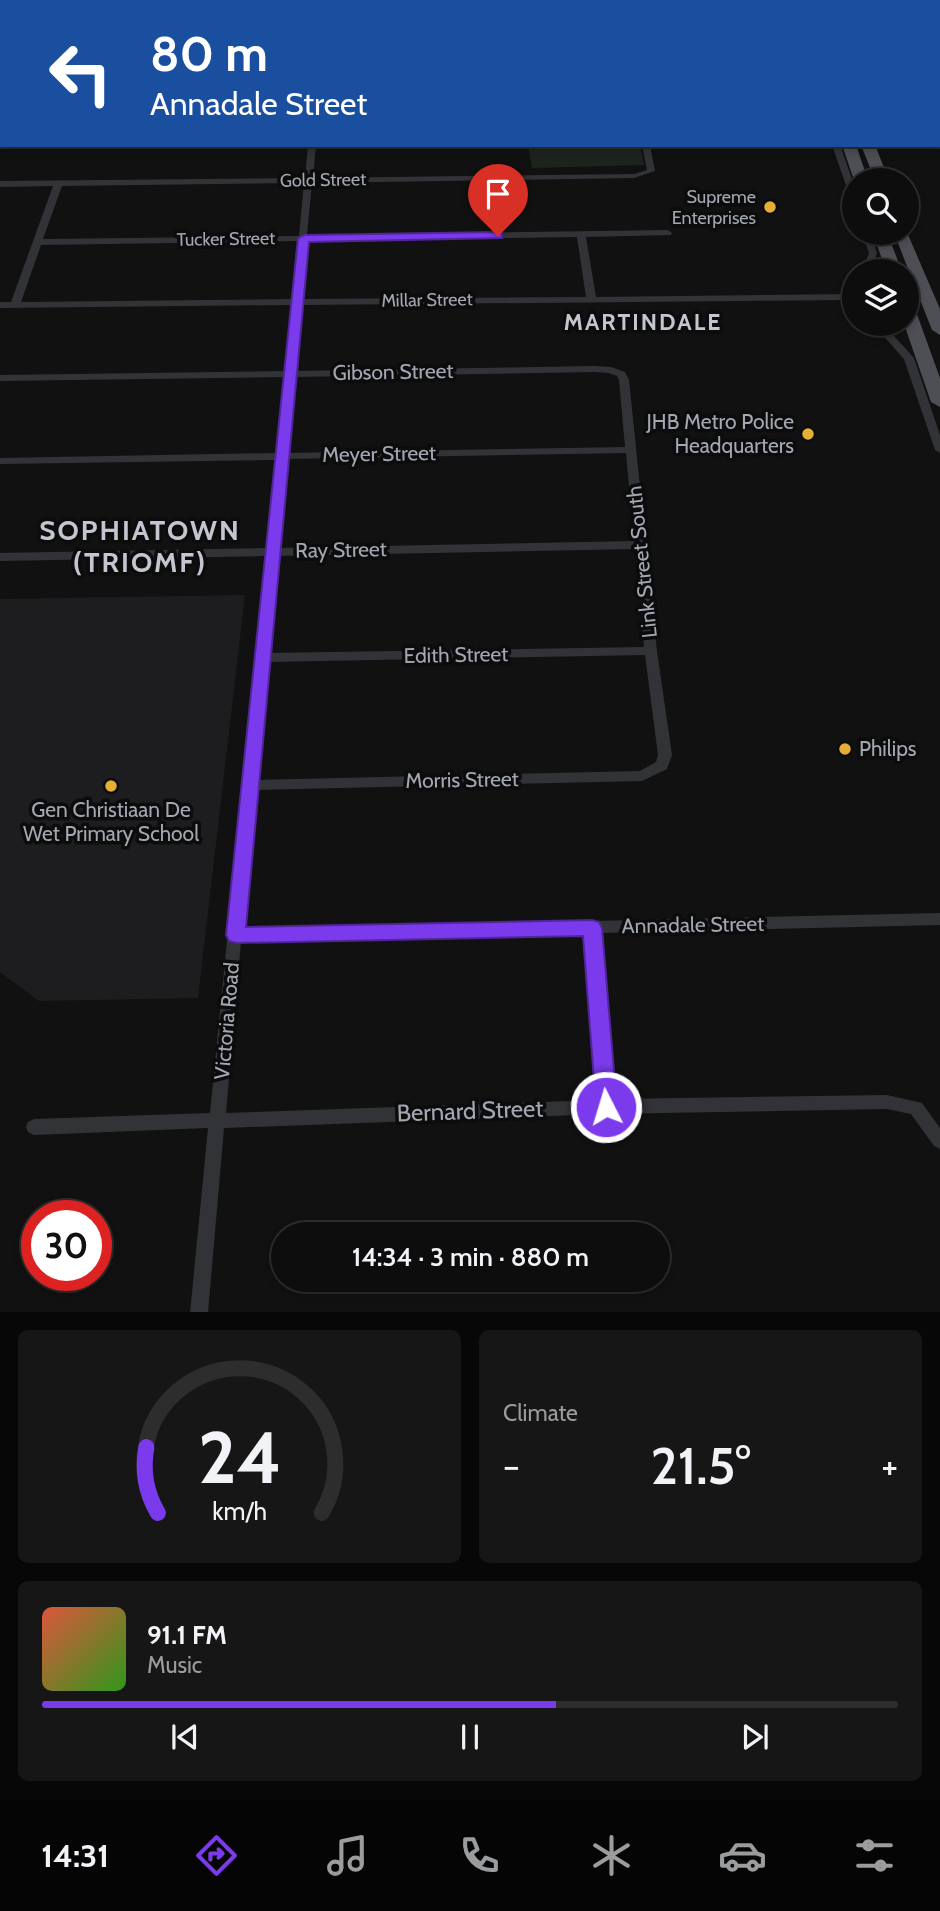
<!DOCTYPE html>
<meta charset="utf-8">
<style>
:root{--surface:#0d0d0e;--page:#161617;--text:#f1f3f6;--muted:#9a9c9e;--line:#2d2d2e;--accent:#7c3aed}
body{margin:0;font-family:Cabin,sans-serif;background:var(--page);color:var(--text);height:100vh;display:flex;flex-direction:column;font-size:26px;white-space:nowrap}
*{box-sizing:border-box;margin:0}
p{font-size:23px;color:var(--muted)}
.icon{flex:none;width:38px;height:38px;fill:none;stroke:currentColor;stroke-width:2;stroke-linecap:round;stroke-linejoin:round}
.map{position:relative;height:1312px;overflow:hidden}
.sheet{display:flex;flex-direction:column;gap:18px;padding:18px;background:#070708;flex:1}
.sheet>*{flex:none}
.top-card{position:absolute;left:0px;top:0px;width:942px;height:147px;box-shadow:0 4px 10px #0003,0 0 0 2px var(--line);background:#1a4fa0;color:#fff;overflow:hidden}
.controls{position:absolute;left:842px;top:168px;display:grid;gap:14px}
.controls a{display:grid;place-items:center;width:77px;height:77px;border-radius:50%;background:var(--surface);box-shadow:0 4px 10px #0003,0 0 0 2px var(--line);font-size:35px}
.speed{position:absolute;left:21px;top:1200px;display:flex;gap:14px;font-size:35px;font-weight:700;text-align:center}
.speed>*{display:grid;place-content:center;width:91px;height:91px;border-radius:50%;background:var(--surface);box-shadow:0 4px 10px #0003,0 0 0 2px var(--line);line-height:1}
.speed .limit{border:10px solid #d22;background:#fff;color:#111}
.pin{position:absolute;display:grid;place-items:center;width:60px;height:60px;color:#fff;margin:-72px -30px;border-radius:50% 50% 50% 0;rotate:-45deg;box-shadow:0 0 7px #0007}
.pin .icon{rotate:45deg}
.me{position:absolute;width:77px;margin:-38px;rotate:355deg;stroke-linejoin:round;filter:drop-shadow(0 0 5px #0008)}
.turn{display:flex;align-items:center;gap:24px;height:147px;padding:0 35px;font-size:32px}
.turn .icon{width:91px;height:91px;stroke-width:2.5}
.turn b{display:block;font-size:49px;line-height:60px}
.big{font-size:52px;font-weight:600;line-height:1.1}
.sheet .card{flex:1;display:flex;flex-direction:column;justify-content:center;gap:10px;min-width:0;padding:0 24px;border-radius:10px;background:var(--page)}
.sheet .dial{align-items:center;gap:0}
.dial svg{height:182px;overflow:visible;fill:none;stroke:var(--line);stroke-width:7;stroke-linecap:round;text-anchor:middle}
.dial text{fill:var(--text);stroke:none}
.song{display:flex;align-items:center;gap:21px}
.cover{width:84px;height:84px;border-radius:10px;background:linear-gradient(135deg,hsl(10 70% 55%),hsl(110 70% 35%))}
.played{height:7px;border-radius:4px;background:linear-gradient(90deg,var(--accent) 60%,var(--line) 60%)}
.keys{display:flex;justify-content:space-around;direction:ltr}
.heat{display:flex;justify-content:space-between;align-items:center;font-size:38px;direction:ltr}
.sheet .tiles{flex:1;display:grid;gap:18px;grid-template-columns:1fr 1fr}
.card:last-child{grid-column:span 2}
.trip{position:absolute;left:271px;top:1222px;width:399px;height:70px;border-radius:35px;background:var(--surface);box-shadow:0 4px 10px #0003,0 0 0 2px var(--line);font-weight:600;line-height:70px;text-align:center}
.dock{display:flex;height:112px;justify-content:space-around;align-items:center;background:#050506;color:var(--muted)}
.dock .icon{width:49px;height:49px}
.dock .current{color:var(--accent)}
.dock b{font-size:32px;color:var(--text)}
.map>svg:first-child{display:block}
.built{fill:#1d1d1f}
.green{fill:#1d241e}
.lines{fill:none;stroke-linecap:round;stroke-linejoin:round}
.street{fill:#323337;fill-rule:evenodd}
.primary{fill:#4e4f55;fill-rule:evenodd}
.route{fill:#7c3aed;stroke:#51269a;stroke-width:2}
.poi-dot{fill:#e5ae35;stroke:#0c0c0d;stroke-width:2.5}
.labels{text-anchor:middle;stroke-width:7;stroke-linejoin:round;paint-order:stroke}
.far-street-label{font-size:18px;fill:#a3a7b2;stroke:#0c0c0d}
.far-poi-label{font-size:18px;fill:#a3a7b2;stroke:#0c0c0d;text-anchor:end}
.street-label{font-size:21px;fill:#a3a7b2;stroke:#0c0c0d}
.poi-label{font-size:21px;fill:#a3a7b2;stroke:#0c0c0d;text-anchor:end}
.far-district-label{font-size:23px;font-weight:bold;letter-spacing:2px;fill:#c3c6ce;stroke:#0c0c0d}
.near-street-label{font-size:24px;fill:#a3a7b2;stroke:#0c0c0d}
.district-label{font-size:28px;font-weight:bold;letter-spacing:2px;fill:#c3c6ce;stroke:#0c0c0d}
</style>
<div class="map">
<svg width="940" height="1313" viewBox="0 0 940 1313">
<rect width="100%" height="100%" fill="#111112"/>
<polygon class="built" points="245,595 198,998 39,1001 0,972 0,599"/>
<polygon class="green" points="528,145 640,145 644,165 532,168"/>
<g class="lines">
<g class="street">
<polygon points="215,0 386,0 384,2 212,2"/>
<polygon points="761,0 769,0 770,2 762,2"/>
<rect x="0" y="2" width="2" height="4"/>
<rect x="0" y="42" width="2" height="4"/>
<rect x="0" y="83" width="2" height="4"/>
<rect x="0" y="130" width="2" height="4"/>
<path d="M 308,145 L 316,145 L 313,178 L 634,174 L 647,170 L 642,145 L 650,145 L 655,171 L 634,178 L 312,183 L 307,235 L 668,230 L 672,233 L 671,235 L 586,237 L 596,297 L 854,294 L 854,300 L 301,305 L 294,371 L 595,366 L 611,367 L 625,372 L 629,380 L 657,651 L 672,755 L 667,769 L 642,781 L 254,790 L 242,929 L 940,913 L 940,925 L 600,933 L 613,1099 L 887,1095 L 922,1103 L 940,1128 L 940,1149 L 934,1146 L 911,1114 L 887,1109 L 606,1114 L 224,1128 L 208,1313 L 190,1313 L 208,1128 L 34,1135 L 28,1132 L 26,1127 L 28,1122 L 34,1119 L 210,1113 L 265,556 L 0,561 L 0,553 L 266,548 L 275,460 L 0,464 L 0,458 L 276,453 L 284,377 L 0,381 L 0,375 L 284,371 L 291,305 L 0,308 L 0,302 L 11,302 L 53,186 L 0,187 L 0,181 L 305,178 ZM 304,183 L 299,236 L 43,239 L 62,186 ZM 577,237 L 586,297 L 301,299 L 307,241 ZM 298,241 L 292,299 L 21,302 L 41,245 ZM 595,372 L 609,373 L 617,376 L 619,380 L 625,447 L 287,453 L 294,377 ZM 626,453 L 634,541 L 277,548 L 286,459 ZM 635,549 L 644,647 L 267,653 L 277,556 ZM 645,655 L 658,755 L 656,762 L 640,771 L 255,780 L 266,662 ZM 585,933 L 598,1100 L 226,1113 L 241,941 Z"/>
<polygon points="832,145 840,145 854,185 854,200 850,197"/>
<polygon points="862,233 870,233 877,253 871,271 862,271 869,253"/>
<polygon points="906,294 928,294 933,297 928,300 906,300"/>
<polygon points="873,324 883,324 914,358 940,435 940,453 935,450 904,359"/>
</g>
<g class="primary">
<polygon points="790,0 802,0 803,2 791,2"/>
<polygon points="807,0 819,0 820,2 808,2"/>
<polygon points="842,145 856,145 868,180 854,180"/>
<polygon points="861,145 875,145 889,180 875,180"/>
<polygon points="906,230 940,309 940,335 932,330 894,233 906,233"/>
<polygon points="873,233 887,233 902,271 886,271"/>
<polygon points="906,301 914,306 940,378 940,407 931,402 904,324 906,324"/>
</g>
</g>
<polygon class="route" points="498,232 502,233 502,238 309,242 246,927 592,920 599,922 602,928 617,1107 614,1114 606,1117 599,1114 596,1107 583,936 236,943 229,941 226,935 298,238 304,235"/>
<g class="poi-dot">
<circle cx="770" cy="207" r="7"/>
<circle cx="808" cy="434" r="7"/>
<circle cx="845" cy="749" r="7"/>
<circle cx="111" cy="786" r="7"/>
</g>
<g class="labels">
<g class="far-street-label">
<text transform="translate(323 180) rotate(-1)" y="6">Gold Street</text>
<text transform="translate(226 239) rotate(-1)" y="6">Tucker Street</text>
<text transform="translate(427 300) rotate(-1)" y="6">Millar Street</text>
</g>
<g class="far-poi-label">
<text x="756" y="203">Supreme<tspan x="756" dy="21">Enterprises</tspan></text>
</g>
<g class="street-label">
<text transform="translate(393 372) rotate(-1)" y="7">Gibson Street</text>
<text transform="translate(379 454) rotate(-1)" y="7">Meyer Street</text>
<text transform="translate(341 550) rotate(-1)" y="7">Ray Street</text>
<text transform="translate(642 562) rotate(-96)" y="7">Link Street South</text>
<text transform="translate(456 655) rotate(-1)" y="7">Edith Street</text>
<text transform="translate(462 780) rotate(-1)" y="7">Morris Street</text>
<text transform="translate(693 925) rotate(-1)" y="7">Annadale Street</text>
<text transform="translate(227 1021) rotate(-85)" y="7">Victoria Road</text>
</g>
<g class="poi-label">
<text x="794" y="429">JHB Metro Police<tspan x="794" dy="24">Headquarters</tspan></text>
<text x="859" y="756" text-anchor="start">Philips</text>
<text x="111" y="817" text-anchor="middle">Gen Christiaan De<tspan x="111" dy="24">Wet Primary School</tspan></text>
</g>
<g class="far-district-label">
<text x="643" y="330">MARTINDALE</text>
</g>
<g class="near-street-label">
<text transform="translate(470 1111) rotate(-2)" y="8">Bernard Street</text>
</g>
<g class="district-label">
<text x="140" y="540">SOPHIATOWN<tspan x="140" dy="32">(TRIOMF)</tspan></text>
</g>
</g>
</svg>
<div class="controls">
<a><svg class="icon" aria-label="search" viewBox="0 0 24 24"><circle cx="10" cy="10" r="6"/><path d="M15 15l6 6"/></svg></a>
<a><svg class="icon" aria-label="layers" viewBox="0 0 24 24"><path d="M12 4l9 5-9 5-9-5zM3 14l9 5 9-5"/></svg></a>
</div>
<div class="speed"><div class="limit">30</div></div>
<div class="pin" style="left:498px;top:236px;background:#d93025"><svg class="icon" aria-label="arrive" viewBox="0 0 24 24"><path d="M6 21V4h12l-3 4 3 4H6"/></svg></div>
<svg class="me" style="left:606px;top:1107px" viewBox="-20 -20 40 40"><circle r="17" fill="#7c3aed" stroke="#fff" stroke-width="3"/><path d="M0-11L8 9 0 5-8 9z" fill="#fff"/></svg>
<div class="trip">14:34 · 3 min · 880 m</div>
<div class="top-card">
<div class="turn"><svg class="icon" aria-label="left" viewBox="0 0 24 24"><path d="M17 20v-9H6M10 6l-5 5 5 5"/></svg><div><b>80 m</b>Annadale Street</div></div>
</div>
</div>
<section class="sheet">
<div class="tiles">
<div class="card dial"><svg viewBox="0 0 100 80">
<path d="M14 69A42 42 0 1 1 86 69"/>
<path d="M14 69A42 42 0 0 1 9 40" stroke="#7c3aed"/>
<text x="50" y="56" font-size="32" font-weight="700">24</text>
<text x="50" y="72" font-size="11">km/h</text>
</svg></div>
<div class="card"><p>Climate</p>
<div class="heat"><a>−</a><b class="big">21.5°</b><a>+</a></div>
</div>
<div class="card">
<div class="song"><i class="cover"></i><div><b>91.1 FM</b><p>Music</p></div></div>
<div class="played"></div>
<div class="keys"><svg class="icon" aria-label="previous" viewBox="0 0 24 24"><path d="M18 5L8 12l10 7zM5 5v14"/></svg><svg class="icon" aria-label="pause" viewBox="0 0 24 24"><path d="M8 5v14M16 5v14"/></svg><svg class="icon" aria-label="next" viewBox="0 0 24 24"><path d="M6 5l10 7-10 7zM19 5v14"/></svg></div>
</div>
</div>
</section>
<nav class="dock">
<b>14:31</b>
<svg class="icon current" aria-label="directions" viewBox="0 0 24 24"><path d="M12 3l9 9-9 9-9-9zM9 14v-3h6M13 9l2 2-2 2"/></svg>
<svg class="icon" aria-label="music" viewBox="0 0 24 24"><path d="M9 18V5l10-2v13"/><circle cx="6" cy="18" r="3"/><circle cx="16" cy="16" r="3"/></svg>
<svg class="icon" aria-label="phone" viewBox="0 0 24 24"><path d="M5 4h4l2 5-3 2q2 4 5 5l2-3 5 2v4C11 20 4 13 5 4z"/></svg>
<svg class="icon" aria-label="climate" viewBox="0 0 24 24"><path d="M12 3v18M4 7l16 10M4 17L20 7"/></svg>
<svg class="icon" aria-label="car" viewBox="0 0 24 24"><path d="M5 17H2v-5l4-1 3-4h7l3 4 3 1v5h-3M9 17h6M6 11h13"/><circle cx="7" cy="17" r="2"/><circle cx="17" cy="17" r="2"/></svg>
<svg class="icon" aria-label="filters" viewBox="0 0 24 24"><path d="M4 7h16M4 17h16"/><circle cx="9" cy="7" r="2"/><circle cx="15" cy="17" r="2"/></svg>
</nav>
